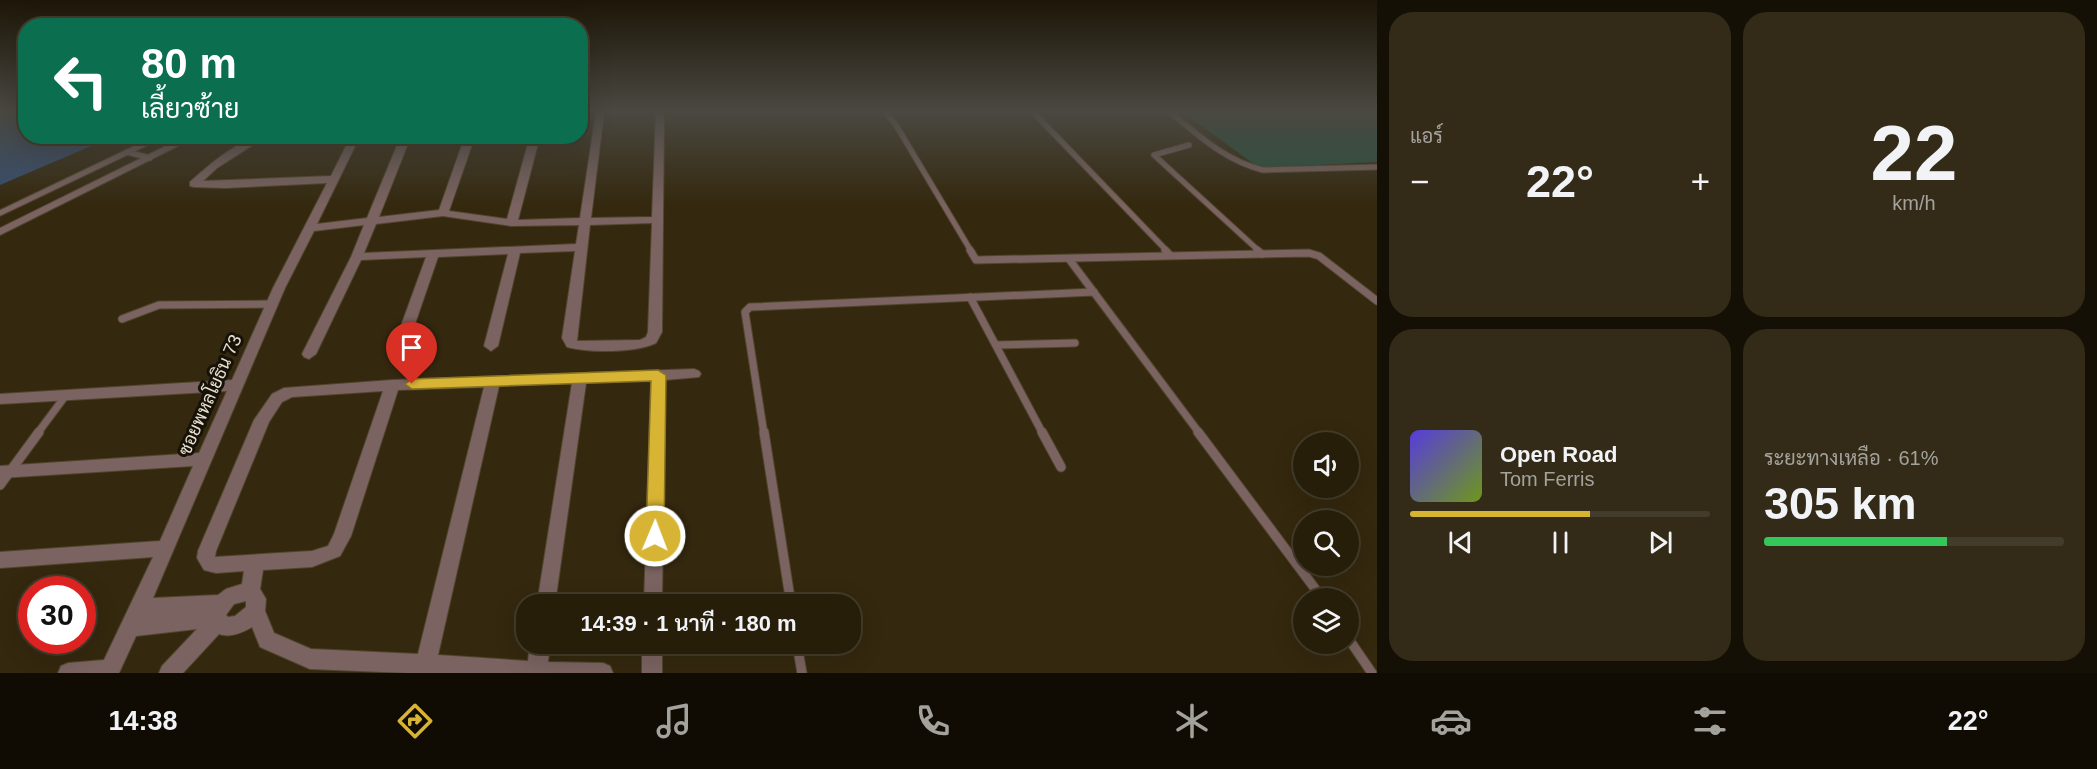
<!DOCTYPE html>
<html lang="th">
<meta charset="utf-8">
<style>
:root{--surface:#271e0a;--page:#332b18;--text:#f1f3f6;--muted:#a4a29c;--line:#433c2b;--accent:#d8b434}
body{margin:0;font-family:Helvetica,Sarabun,sans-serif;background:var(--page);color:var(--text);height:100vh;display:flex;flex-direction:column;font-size:22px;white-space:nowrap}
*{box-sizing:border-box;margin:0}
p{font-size:20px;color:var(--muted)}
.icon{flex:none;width:33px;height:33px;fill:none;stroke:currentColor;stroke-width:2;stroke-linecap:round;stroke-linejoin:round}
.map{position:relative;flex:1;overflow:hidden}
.sheet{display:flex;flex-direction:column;gap:12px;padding:12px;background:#151006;width:720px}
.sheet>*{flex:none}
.guide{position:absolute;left:18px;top:18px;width:570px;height:126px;border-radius:24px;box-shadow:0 6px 24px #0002,0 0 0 2px var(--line);background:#0b6e4f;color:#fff;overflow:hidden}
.buttons{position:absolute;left:1293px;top:432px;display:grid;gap:12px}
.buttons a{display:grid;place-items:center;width:66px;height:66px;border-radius:50%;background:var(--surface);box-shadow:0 6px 24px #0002,0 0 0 2px var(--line);font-size:30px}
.speed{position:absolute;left:18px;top:576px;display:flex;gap:12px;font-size:30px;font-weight:700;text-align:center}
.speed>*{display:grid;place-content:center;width:78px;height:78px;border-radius:50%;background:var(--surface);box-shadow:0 6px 24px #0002,0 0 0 2px var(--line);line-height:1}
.speed .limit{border:9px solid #d22;background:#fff;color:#111}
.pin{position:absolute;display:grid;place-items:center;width:51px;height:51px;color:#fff;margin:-62px -26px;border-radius:50% 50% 50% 0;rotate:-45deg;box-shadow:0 0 6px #0007}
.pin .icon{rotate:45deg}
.me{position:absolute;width:66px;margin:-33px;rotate:1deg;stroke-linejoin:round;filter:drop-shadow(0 0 4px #0008)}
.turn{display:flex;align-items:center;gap:21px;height:126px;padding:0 24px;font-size:27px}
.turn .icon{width:78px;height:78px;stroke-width:2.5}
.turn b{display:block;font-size:42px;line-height:51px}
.big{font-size:45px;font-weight:600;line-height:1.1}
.sheet .widget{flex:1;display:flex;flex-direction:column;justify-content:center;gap:9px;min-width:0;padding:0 21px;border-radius:24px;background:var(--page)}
.sheet .dial{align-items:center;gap:0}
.dial b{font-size:78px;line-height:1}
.song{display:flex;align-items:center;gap:18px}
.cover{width:72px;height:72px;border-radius:9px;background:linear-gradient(135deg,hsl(250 70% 55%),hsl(80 70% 35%))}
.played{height:6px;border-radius:3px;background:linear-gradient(90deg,var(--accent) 60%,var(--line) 60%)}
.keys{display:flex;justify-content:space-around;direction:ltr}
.heat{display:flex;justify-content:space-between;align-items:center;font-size:33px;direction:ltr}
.charge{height:9px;border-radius:4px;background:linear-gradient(90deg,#34c759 61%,var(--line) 0)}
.sheet .tiles{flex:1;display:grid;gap:12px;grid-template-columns:repeat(2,1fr)}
.trip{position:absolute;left:516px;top:594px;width:345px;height:60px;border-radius:24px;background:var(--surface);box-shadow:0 6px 24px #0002,0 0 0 2px var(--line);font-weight:600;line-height:60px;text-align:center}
.tab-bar{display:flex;height:96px;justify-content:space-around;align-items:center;background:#100c04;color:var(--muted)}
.tab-bar .icon{width:42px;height:42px}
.tab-bar .active{color:var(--accent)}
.tab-bar b{font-size:27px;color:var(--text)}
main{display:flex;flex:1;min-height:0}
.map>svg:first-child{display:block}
.green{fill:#26523e}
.water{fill:#354e71}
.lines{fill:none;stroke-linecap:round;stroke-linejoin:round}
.service-far2-casing{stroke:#51462d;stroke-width:7}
.service-far1-casing{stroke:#51462d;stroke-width:9}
.service-casing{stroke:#51462d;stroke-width:11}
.minor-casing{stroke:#51462d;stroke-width:2}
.service-far2{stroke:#7a6361;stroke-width:5}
.service-far1{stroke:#7a6361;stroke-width:7}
.service{stroke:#7a6361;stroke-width:9}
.minor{fill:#7a6361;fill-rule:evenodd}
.route{fill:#d8b434;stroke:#8c7522;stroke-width:1.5}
.labels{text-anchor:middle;stroke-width:6;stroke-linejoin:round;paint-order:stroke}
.street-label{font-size:18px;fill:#e8e1d2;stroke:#171207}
</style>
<main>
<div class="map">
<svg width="1377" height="673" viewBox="0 0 1377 673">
<rect width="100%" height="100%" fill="#34280e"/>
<polygon class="green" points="1183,112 1377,112 1377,162 1259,168"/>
<polygon class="water" points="0,112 25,112 26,136 112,137 0,185"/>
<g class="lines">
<defs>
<g id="service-far2">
<polyline points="885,112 896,125 971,251"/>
<polyline points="1033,112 1167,251"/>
<path d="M 1170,112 C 1199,136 1226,161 1263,170 L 1377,167"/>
<polyline points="1189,145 1154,155 1259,251"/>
<polyline points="127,152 150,158"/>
<polyline points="0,213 161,136"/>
</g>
<g id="service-far1">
<polyline points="970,250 976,260 1309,253 1319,256 1377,301"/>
<polyline points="1165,250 1170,255"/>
<polyline points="1257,250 1262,254"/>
<polyline points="1069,259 1200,434"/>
<polyline points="970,297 1043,434"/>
<polyline points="122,319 159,305 272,304"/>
<polyline points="996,345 1075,343"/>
<polyline points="37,434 66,395"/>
<polyline points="764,434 745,312 750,307 1094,292"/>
</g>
<g id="service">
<polyline points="764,432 791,604"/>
<polyline points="1042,432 1061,467"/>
<polyline points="1198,432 1322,598"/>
<polyline points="0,485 39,432"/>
<polyline points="1348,638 1372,673"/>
<polyline points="797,644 802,673"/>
</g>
<g id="minor">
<path d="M 596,112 L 604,112 L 591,218 L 652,217 L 656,112 L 664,112 L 662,332 L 656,343 C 635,353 589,353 567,347 L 562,338 L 575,251 L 520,253 L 498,346 L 491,351 L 484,346 L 508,254 L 438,257 L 404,356 L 397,361 L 390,356 L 426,257 L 361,260 L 316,354 L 309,359 L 304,357 L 302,354 L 351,257 L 364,225 L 314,231 L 285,288 L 153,598 L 218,595 L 226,589 L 242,584 L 244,571 L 216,573 L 204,570 L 197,558 L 198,551 L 254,420 L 272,394 L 284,388 L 392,380 L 694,369 L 699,371 L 701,374 L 699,377 L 665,380 L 662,604 L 644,604 L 651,381 L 586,383 L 555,604 L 537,604 L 572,383 L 499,386 L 438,655 L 528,661 L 530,644 L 550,644 L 548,662 L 603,663 L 610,666 L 613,673 L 407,673 L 310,669 L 260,647 L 252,627 C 242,633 230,638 219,634 L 183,673 L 159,673 L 162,666 L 197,629 L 136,636 L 119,673 L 58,673 L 61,666 L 68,663 L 104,660 L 153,557 L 0,568 L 0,552 L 160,541 L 193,466 L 0,478 L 0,466 L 199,453 L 227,391 L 0,404 L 0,394 L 232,380 L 273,288 L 327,183 L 225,188 L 194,187 L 190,186 L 190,182 C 209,165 242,136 267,136 L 217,168 L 203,181 L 331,176 L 351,136 L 360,136 L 317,224 L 367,218 L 401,136 L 411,136 L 379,217 L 439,210 L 465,136 L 475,136 L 449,211 L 507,219 L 530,136 L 540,136 L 518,220 L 580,218 ZM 443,216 L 511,226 L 579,225 L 576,244 L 364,253 L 376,224 ZM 652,223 L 648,332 L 646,337 L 640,340 L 577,341 L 590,225 ZM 484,387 L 418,654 L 311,649 L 274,633 L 265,611 L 266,599 L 260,589 L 263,570 L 312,567 L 340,556 L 351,536 L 398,390 ZM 383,391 L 334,534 L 328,546 L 312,551 L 215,557 L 216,551 L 269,422 L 282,402 L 292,397 ZM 246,601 L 246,607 L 235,616 L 228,617 L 226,615 L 234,604 Z"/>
<polygon points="186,136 198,136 0,235 0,228"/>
<rect x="642" y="644" width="20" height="29"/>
</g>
</defs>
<use href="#service-far2" class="service-far2-casing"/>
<use href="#service-far1" class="service-far1-casing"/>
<use href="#service" class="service-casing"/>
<use href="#minor" class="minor-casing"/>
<use href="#service-far2" class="service-far2"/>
<use href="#service-far1" class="service-far1"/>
<use href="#service" class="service"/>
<use href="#minor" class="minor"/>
</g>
<linearGradient id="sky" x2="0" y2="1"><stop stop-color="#1d1608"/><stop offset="0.54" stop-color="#4a4841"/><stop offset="1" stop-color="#4a4841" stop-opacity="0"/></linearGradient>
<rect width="1377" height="206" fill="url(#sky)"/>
<polygon class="route" points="658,370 666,375 664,536 661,541 655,543 649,541 646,536 651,381 412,389 405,384 412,379"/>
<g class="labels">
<g class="street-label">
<text transform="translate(210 395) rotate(-66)" y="6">ซอยพหลโยธิน 73</text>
</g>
</g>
</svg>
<div class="buttons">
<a><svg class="icon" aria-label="sound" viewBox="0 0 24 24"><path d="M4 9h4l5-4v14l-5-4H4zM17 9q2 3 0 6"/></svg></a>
<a><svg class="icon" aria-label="search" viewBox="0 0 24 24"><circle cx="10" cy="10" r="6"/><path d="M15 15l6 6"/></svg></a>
<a><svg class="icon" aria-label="layers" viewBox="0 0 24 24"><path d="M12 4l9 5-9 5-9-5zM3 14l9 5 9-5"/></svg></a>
</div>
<div class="speed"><div class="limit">30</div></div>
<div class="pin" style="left:412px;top:384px;background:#d93025"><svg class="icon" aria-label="arrive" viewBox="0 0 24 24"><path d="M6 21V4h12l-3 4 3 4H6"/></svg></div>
<svg class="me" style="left:655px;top:536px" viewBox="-20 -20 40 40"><circle r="17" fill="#d8b434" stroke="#fff" stroke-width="3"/><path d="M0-11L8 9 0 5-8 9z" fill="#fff"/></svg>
<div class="trip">14:39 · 1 นาที · 180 m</div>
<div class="guide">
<div class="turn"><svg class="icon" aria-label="left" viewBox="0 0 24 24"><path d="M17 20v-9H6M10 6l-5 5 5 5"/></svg><div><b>80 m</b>เลี้ยวซ้าย</div></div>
</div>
</div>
<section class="sheet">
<div class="tiles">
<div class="widget"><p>แอร์</p>
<div class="heat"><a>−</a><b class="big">22°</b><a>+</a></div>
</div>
<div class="widget dial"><b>22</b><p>km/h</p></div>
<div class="widget">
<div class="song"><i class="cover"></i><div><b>Open Road</b><p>Tom Ferris</p></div></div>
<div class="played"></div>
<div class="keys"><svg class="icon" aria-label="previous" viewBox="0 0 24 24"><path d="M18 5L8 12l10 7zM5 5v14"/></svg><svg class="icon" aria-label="pause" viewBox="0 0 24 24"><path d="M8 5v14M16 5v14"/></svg><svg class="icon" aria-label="next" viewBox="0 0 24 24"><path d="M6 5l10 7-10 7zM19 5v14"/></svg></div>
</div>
<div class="widget"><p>ระยะทางเหลือ · 61%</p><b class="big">305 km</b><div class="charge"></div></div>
</div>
</section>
</main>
<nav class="tab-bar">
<b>14:38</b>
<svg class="icon active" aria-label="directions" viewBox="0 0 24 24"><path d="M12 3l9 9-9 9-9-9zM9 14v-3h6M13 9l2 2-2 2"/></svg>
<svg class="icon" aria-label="music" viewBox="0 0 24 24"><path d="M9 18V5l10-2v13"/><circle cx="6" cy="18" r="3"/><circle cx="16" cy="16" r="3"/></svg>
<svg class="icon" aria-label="phone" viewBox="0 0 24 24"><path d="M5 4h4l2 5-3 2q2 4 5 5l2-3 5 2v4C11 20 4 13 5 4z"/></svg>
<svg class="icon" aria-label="climate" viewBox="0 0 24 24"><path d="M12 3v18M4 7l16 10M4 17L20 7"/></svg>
<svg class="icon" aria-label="car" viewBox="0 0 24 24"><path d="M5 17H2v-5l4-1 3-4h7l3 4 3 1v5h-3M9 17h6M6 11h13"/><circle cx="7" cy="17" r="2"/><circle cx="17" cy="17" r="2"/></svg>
<svg class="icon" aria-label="filters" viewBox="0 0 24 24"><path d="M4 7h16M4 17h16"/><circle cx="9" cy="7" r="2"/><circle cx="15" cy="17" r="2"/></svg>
<b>22°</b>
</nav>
